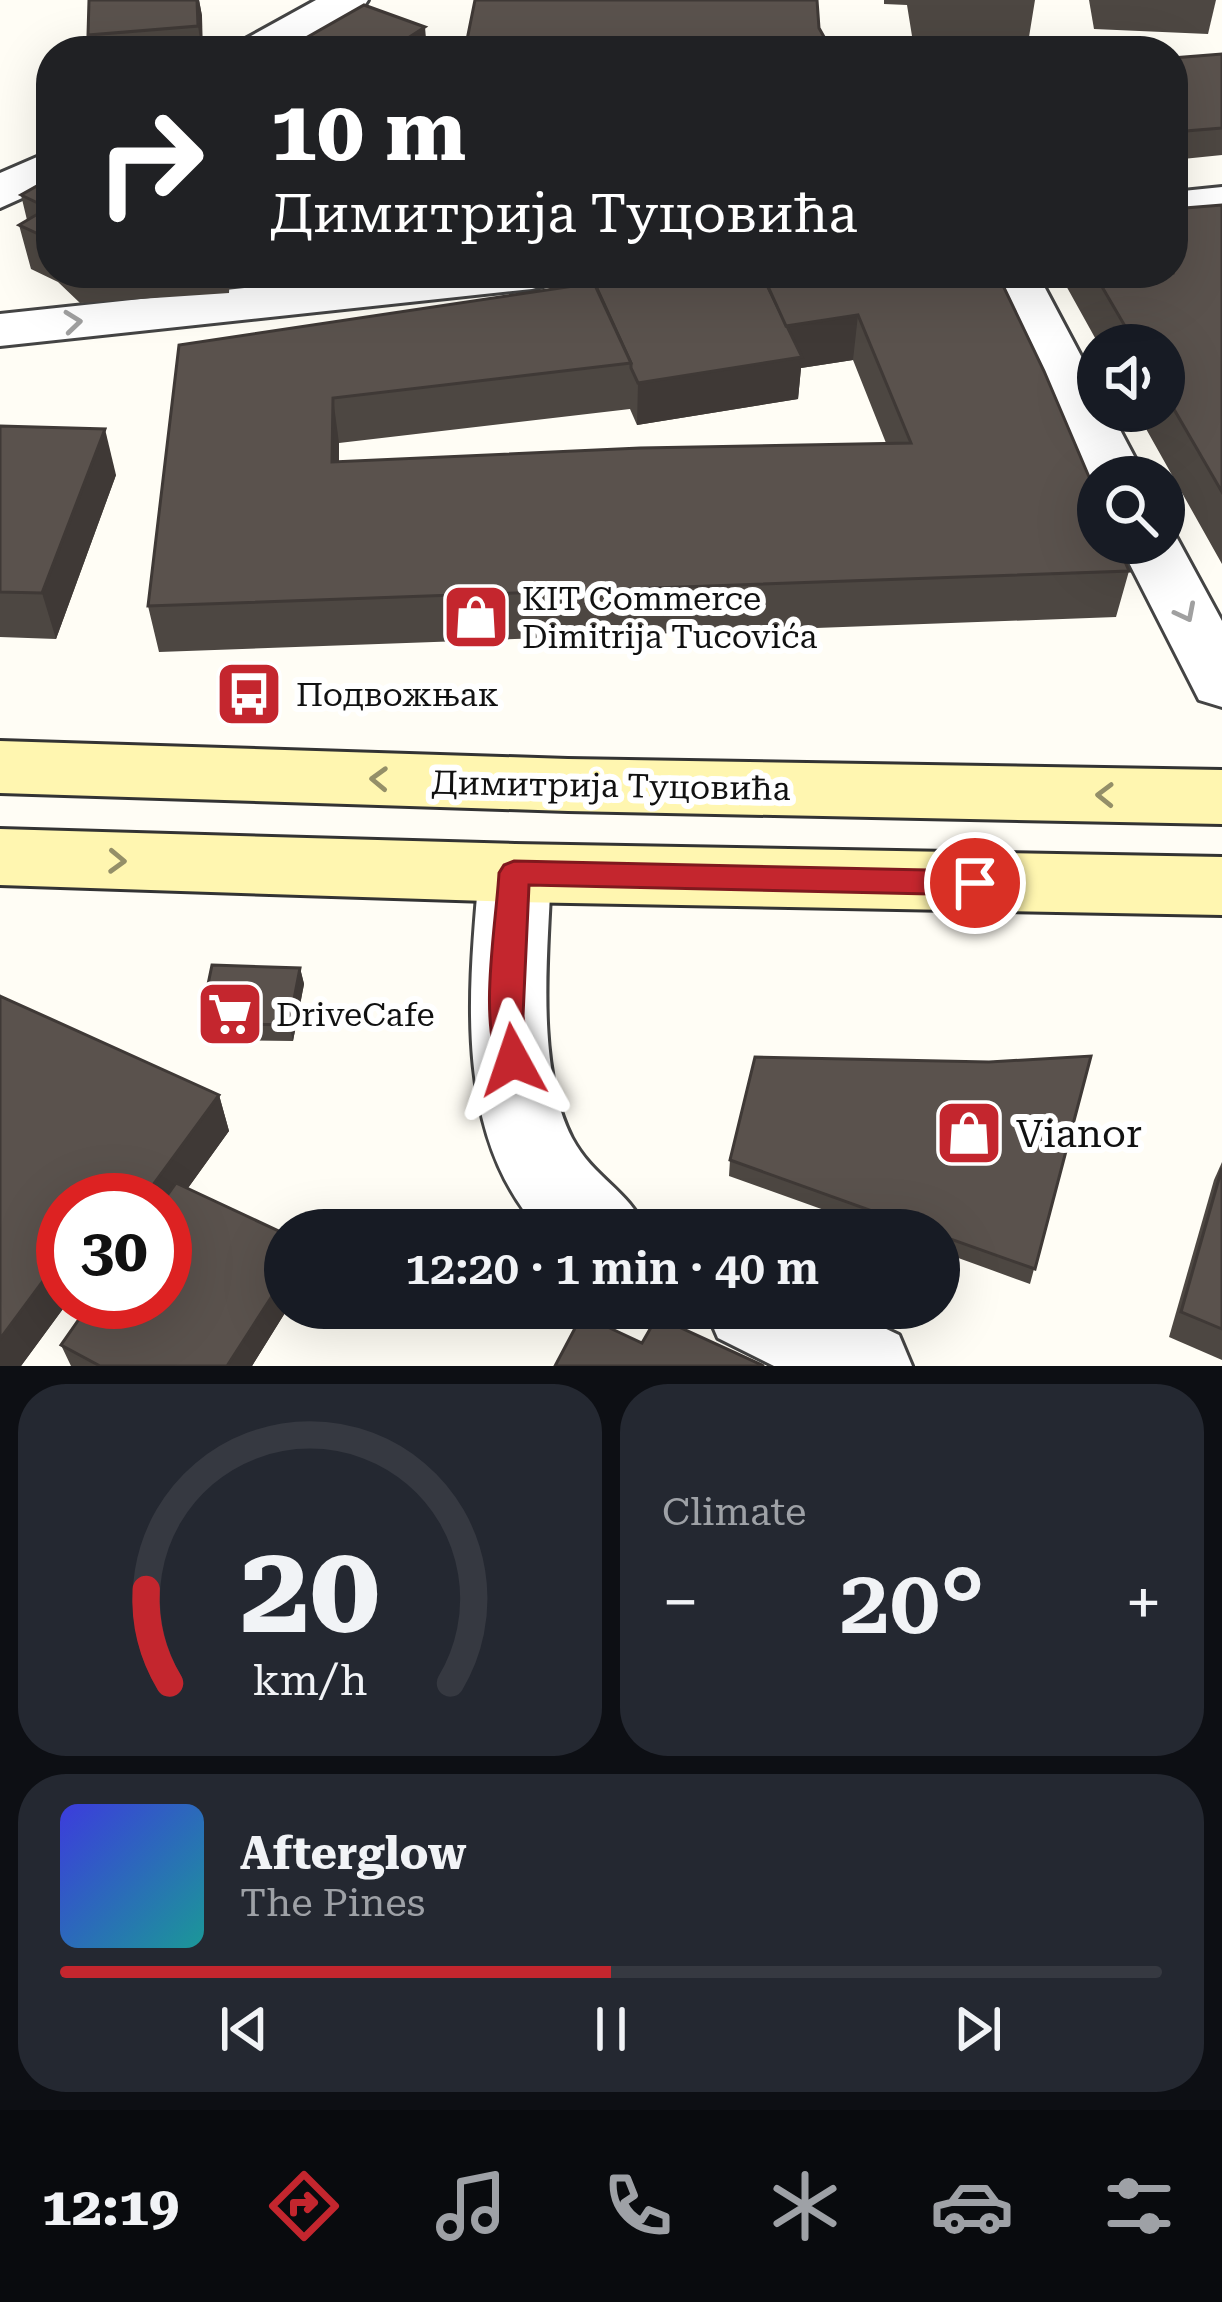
<!DOCTYPE html>
<meta charset="utf-8">
<style>
:root{--surface:#171b24;--page:#242831;--text:#f1f3f6;--muted:#9ea1a6;--line:#363941;--accent:#c4262e}
body{margin:0;font-family:"Roboto Serif",serif;background:var(--page);color:var(--text);height:100vh;display:flex;flex-direction:column;font-size:45px;white-space:nowrap}
*{box-sizing:border-box;margin:0}
p{font-size:39px;color:var(--muted)}
.icon{flex:none;width:66px;height:66px;fill:none;stroke:currentColor;stroke-width:2;stroke-linecap:round;stroke-linejoin:round}
.map{position:relative;height:1366px;overflow:hidden}
.side{display:flex;flex-direction:column;gap:18px;padding:18px;background:#0d0f14;flex:1}
.side>*{flex:none}
.top-card{position:absolute;left:36px;top:36px;width:1152px;height:252px;border-radius:48px;box-shadow:0 12px 48px #0002;background:#202124;color:#fff;overflow:hidden}
.buttons{position:absolute;left:1077px;top:324px;display:grid;gap:24px}
.buttons a{display:grid;place-items:center;width:108px;height:108px;border-radius:50%;background:var(--surface);box-shadow:0 12px 48px #0002;font-size:60px}
.speed{position:absolute;left:36px;top:1173px;display:flex;gap:24px;font-size:60px;font-weight:700;text-align:center}
.speed>*{display:grid;place-content:center;width:156px;height:156px;border-radius:50%;background:var(--surface);box-shadow:0 12px 48px #0002;line-height:1}
.speed .limit{border:18px solid #d22;background:#fff;color:#111}
.pin{position:absolute;display:grid;place-items:center;width:102px;height:102px;color:#fff;margin:-51px;border:6px solid #fff;border-radius:50%;box-shadow:0 3px 12px #0007}
.me{position:absolute;width:132px;margin:-66px;rotate:355deg;stroke-linejoin:round;filter:drop-shadow(0 0 9px #0008)}
.turn{display:flex;align-items:center;gap:42px;height:252px;padding:0 36px;font-size:54px}
.turn .icon{width:156px;height:156px;stroke-width:2.5}
.turn b{display:block;font-size:84px;line-height:102px}
.big{font-size:90px;font-weight:600;line-height:1.1}
.side .widget{flex:1;display:flex;flex-direction:column;justify-content:center;gap:18px;min-width:0;padding:0 42px;border-radius:48px;background:var(--page)}
.side .dial{align-items:center;gap:0}
.dial svg{height:312px;overflow:visible;fill:none;stroke:var(--line);stroke-width:7;stroke-linecap:round;text-anchor:middle}
.dial text{fill:var(--text);stroke:none}
.song{display:flex;align-items:center;gap:36px}
.cover{width:144px;height:144px;border-radius:18px;background:linear-gradient(135deg,hsl(240 70% 55%),hsl(180 70% 35%))}
.played{height:12px;border-radius:6px;background:linear-gradient(90deg,var(--accent) 50%,var(--line) 50%)}
.keys{display:flex;justify-content:space-around;direction:ltr}
.heat{display:flex;justify-content:space-between;align-items:center;font-size:66px;direction:ltr}
.side .tiles{flex:1;display:grid;gap:18px;grid-template-columns:1fr 1fr}
.widget:last-child{grid-column:span 2}
.trip{position:absolute;left:264px;top:1209px;width:696px;height:120px;border-radius:60px;background:var(--surface);box-shadow:0 12px 48px #0002;font-weight:600;line-height:120px;text-align:center}
.menu{display:flex;height:192px;justify-content:space-around;align-items:center;background:#090b0e;color:var(--muted)}
.menu .icon{width:84px;height:84px}
.menu .current{color:var(--accent)}
.menu b{font-size:54px;color:var(--text)}
.map>svg:first-child{display:block}
.lines{fill:none;stroke-linecap:round;stroke-linejoin:round}
.minor-casing{stroke:#444;stroke-width:6}
.secondary-casing{stroke:#333;stroke-width:6}
.minor{fill:#fff;fill-rule:evenodd}
.secondary{fill:#fff6b0;fill-rule:evenodd}
.wall{fill:#4d4742;fill-rule:evenodd}
.shaded-wall{fill:#3f3936}
.building{fill:#5a524d;stroke:#3f3936;stroke-width:3}
.oneway{stroke:#a0a0a0}
.oneway2{stroke:#948f68}
.route{fill:#c4262e;stroke:#7f191e;stroke-width:3}
.labels{text-anchor:middle;stroke-width:12;stroke-linejoin:round;paint-order:stroke}
.poi-label{font-size:33px;fill:#111;stroke:#fff;text-anchor:start}
.street-label{font-size:33px;fill:#111;stroke:#fff}
.near-poi-label{font-size:39px;fill:#111;stroke:#fff;text-anchor:start}
</style>
<div class="map">
<svg width="1222" height="1366" viewBox="0 0 1222 1366">
<rect width="100%" height="100%" fill="#fffdf5"/>
<g class="lines">
<defs>
<g id="minor">
<polygon points="316,0 368,0 362,9 288,51 234,51 240,42"/>
<polygon points="51,151 51,185 0,208 0,173"/>
<polygon points="1222,187 1222,217 1173,222 1173,192"/>
<polygon points="385,273 558,273 550,284 532,289 0,346 0,314"/>
<polygon points="985,273 1037,273 1098,388 1098,411 1110,411 1145,477 1098,477 1095,490"/>
<polygon points="1164,526 1172,529 1222,621 1222,707 1199,700 1119,543 1164,543"/>
<path d="M 515,844 L 541,853 L 551,873 C 548,952 535,1066 572,1138 C 594,1179 628,1189 646,1230 L 540,1230 C 453,1135 469,990 479,873 L 489,853 Z"/>
<polygon points="705,1308 842,1308 899,1335 912,1366 774,1366 718,1338"/>
</g>
<g id="secondary">
<polygon points="0,741 568,759 1222,770 1222,824 568,811 0,793"/>
<polygon points="0,829 515,844 1222,857 1222,915 515,902 0,885"/>
</g>
</defs>
<use href="#minor" class="minor-casing"/>
<use href="#secondary" class="secondary-casing"/>
<use href="#minor" class="minor"/>
<use href="#secondary" class="secondary"/>
</g>
<g class="wall">
<polygon points="89,0 199,0 202,16 203,51 91,51 88,35"/>
<polygon points="884,0 1035,0 1029,37 912,36 907,5 884,4"/>
<polygon points="1089,0 1216,0 1208,34 1094,29"/>
<polygon points="1222,54 1222,155 1173,160 1173,58"/>
<polygon points="51,178 51,273 230,273 229,293 80,303 58,282 31,269 19,225 27,220 21,195"/>
<polygon points="1222,205 1222,564 1136,411 1164,411 1164,345 1099,345 1059,273 1173,273"/>
<path d="M 997,273 L 1129,571 L 1116,617 L 159,652 L 148,606 L 179,345 L 596,286 ZM 853,360 L 886,443 L 339,462 L 339,443 L 630,409 L 637,425 L 798,399 L 801,368 Z"/>
<polygon points="0,426 116,475 56,639 0,637"/>
<polygon points="300,968 304,984 293,1041 204,1040 200,1023"/>
<polygon points="0,996 219,1095 229,1131 188,1188 285,1308 288,1308 252,1366 71,1366 61,1345 165,1200 63,1200 63,1302 68,1302 21,1366"/>
<polygon points="1091,1056 1030,1284 939,1251 939,1230 880,1230 729,1176 730,1160 755,1057 989,1062"/>
<polygon points="1222,1162 1222,1360 1169,1337 1214,1180"/>
</g>
<g class="shaded-wall">
<polygon points="197,0 199,0 202,16 202,51 198,26"/>
<polygon points="425,27 427,51 402,51 402,42"/>
<polygon points="858,315 853,360 801,368 798,399 637,425 638,383 786,326"/>
<polygon points="333,398 339,443 338,507 332,462"/>
<polygon points="105,429 116,475 56,639 42,593"/>
<polygon points="300,968 304,984 293,1041 289,1025"/>
<polygon points="219,1095 229,1131 165,1220 165,1200 142,1200"/>
<polygon points="63,1254 63,1302 68,1302 21,1366 0,1366 0,1339"/>
<polygon points="285,1276 285,1308 288,1308 252,1366 227,1366"/>
</g>
<g class="building">
<polygon points="89,0 197,0 198,26 88,35"/>
<polygon points="475,0 817,0 819,28 832,51 468,51 466,45"/>
<polygon points="364,5 425,27 402,42 426,51 283,51"/>
<polygon points="1222,54 1222,128 1173,132 1173,58"/>
<polygon points="51,178 51,242 47,238 19,225 48,208 21,195"/>
<polygon points="1222,205 1222,492 1164,392 1164,345 1136,345 1094,273 1173,273 1173,209"/>
<polygon points="682,273 761,273 802,357 638,383 631,368 631,363 596,286"/>
<polygon points="762,273 997,273 1044,371 1098,498 1098,543 1117,543 1129,571 148,606 179,345 594,283 631,363 333,398 332,462 640,448 911,443 858,315 786,326"/>
<polygon points="0,426 105,429 42,593 0,592"/>
<polygon points="212,965 300,968 289,1025 200,1023"/>
<polygon points="0,996 219,1095 142,1200 118,1200 107,1195 103,1200 63,1200 63,1254 0,1339"/>
<polygon points="1091,1056 1035,1269 939,1235 939,1230 925,1230 730,1160 755,1057 989,1062"/>
<polygon points="1222,1168 1222,1329 1181,1312"/>
<polygon points="176,1183 285,1234 285,1276 227,1366 100,1366 61,1345 91,1302 165,1302 164,1200"/>
<polygon points="582,1315 642,1343 657,1317 764,1366 555,1366"/>
</g>
<defs><path id="oneway-chevron" d="M-2-3.5L2.5 0L-2 3.5" fill="none" stroke-width="1.6" stroke-linecap="round" stroke-linejoin="round" transform="scale(3)"/></defs>
<g class="oneway">
<use href="#oneway-chevron" transform="translate(73 322) rotate(-6)"/>
<use href="#oneway-chevron" transform="translate(1186 613) rotate(63)"/>
</g>
<g class="oneway2">
<use href="#oneway-chevron" transform="translate(379 779) rotate(-178)"/>
<use href="#oneway-chevron" transform="translate(1105 795) rotate(-179)"/>
<use href="#oneway-chevron" transform="translate(117 861) rotate(2)"/>
</g>
<path class="route" d="M 514,861 L 975,871 L 986,874 L 990,883 L 986,891 L 975,895 L 529,885 L 523,1016 L 529,1060 L 525,1070 L 513,1074 L 501,1070 C 478,1021 496,927 499,873 L 504,865 Z"/>
<defs>
<symbol id="shop-square" viewBox="-11 -11 22 22"><rect x="-9" y="-9" width="18" height="18" rx="4" fill="#c4262e" stroke="#fff"/><path d="M-5-2.5h2.3a2.7 3.5 0 0 1 5.4 0H5L5.5 6h-11ZM-1.5-2.5h3a1.5 2.3 0 0 0-3 0Z" fill="#fff"/></symbol>
<symbol id="bus-square" viewBox="-11 -11 22 22"><rect x="-9" y="-9" width="18" height="18" rx="4" fill="#c4262e" stroke="#fff"/><path d="M-5-6H5V4H4V6H2V4H-2V6H-4V4H-5ZM-3.5-4V0h7V-4ZM-3.5 1.2v1.5H-2V1.2ZM2 1.2v1.5H3.5V1.2Z" fill="#fff"/></symbol>
<symbol id="supermarket-square" viewBox="-11 -11 22 22"><rect x="-9" y="-9" width="18" height="18" rx="4" fill="#c4262e" stroke="#fff"/><path d="M-6-5.5h2.5l.6 2H6L4.5 2H-2.5L-4.4-4H-6ZM-1.5 3.2a1.3 1.3 0 1 0 .1 0ZM3 3.2a1.3 1.3 0 1 0 .1 0Z" fill="#fff"/></symbol>
</defs>
<g fill-rule="evenodd">
<use href="#shop-square" x="438" y="579" width="76" height="76"/>
<use href="#bus-square" x="211" y="656" width="76" height="76"/>
<use href="#supermarket-square" x="192" y="976" width="76" height="76"/>
<use href="#shop-square" x="931" y="1095" width="76" height="76"/>
</g>
<g class="labels">
<g class="poi-label">
<text x="522" y="610">KIT Commerce<tspan x="522" dy="38">Dimitrija Tucovića</tspan></text>
<text x="296" y="706">Подвожњак</text>
<text x="276" y="1026">DriveCafe</text>
</g>
<g class="street-label">
<text transform="translate(611 785) rotate(1)" y="12">Димитрија Туцовића</text>
</g>
<g class="near-poi-label">
<text x="1016" y="1147">Vianor</text>
</g>
</g>
</svg>
<div class="buttons">
<a><svg class="icon" aria-label="sound" viewBox="0 0 24 24"><path d="M4 9h4l5-4v14l-5-4H4zM17 9q2 3 0 6"/></svg></a>
<a><svg class="icon" aria-label="search" viewBox="0 0 24 24"><circle cx="10" cy="10" r="6"/><path d="M15 15l6 6"/></svg></a>
</div>
<div class="speed"><div class="limit">30</div></div>
<div class="pin" style="left:975px;top:883px;background:#d93025"><svg class="icon" aria-label="arrive" viewBox="0 0 24 24"><path d="M6 21V4h12l-3 4 3 4H6"/></svg></div>
<svg class="me" style="left:513px;top:1060px" viewBox="-20 -20 40 40"><path d="M0-17L14 15 0 8-14 15z" fill="#c4262e" stroke="#fff" stroke-width="4"/></svg>
<div class="trip">12:20 · 1 min · 40 m</div>
<div class="top-card">
<div class="turn"><svg class="icon" aria-label="right" viewBox="0 0 24 24"><path d="M7 20v-9h11M14 6l5 5-5 5"/></svg><div><b>10 m</b>Димитрија Туцовића</div></div>
</div>
</div>
<section class="side">
<div class="tiles">
<div class="widget dial"><svg viewBox="0 0 100 80">
<path d="M14 69A42 42 0 1 1 86 69"/>
<path d="M14 69A42 42 0 0 1 8 45" stroke="#c4262e"/>
<text x="50" y="56" font-size="32" font-weight="700">20</text>
<text x="50" y="72" font-size="11">km/h</text>
</svg></div>
<div class="widget"><p>Climate</p>
<div class="heat"><a>−</a><b class="big">20°</b><a>+</a></div>
</div>
<div class="widget">
<div class="song"><i class="cover"></i><div><b>Afterglow</b><p>The Pines</p></div></div>
<div class="played"></div>
<div class="keys"><svg class="icon" aria-label="previous" viewBox="0 0 24 24"><path d="M18 5L8 12l10 7zM5 5v14"/></svg><svg class="icon" aria-label="pause" viewBox="0 0 24 24"><path d="M8 5v14M16 5v14"/></svg><svg class="icon" aria-label="next" viewBox="0 0 24 24"><path d="M6 5l10 7-10 7zM19 5v14"/></svg></div>
</div>
</div>
</section>
<nav class="menu">
<b>12:19</b>
<svg class="icon current" aria-label="directions" viewBox="0 0 24 24"><path d="M12 3l9 9-9 9-9-9zM9 14v-3h6M13 9l2 2-2 2"/></svg>
<svg class="icon" aria-label="music" viewBox="0 0 24 24"><path d="M9 18V5l10-2v13"/><circle cx="6" cy="18" r="3"/><circle cx="16" cy="16" r="3"/></svg>
<svg class="icon" aria-label="phone" viewBox="0 0 24 24"><path d="M5 4h4l2 5-3 2q2 4 5 5l2-3 5 2v4C11 20 4 13 5 4z"/></svg>
<svg class="icon" aria-label="climate" viewBox="0 0 24 24"><path d="M12 3v18M4 7l16 10M4 17L20 7"/></svg>
<svg class="icon" aria-label="car" viewBox="0 0 24 24"><path d="M5 17H2v-5l4-1 3-4h7l3 4 3 1v5h-3M9 17h6M6 11h13"/><circle cx="7" cy="17" r="2"/><circle cx="17" cy="17" r="2"/></svg>
<svg class="icon" aria-label="filters" viewBox="0 0 24 24"><path d="M4 7h16M4 17h16"/><circle cx="9" cy="7" r="2"/><circle cx="15" cy="17" r="2"/></svg>
</nav>
